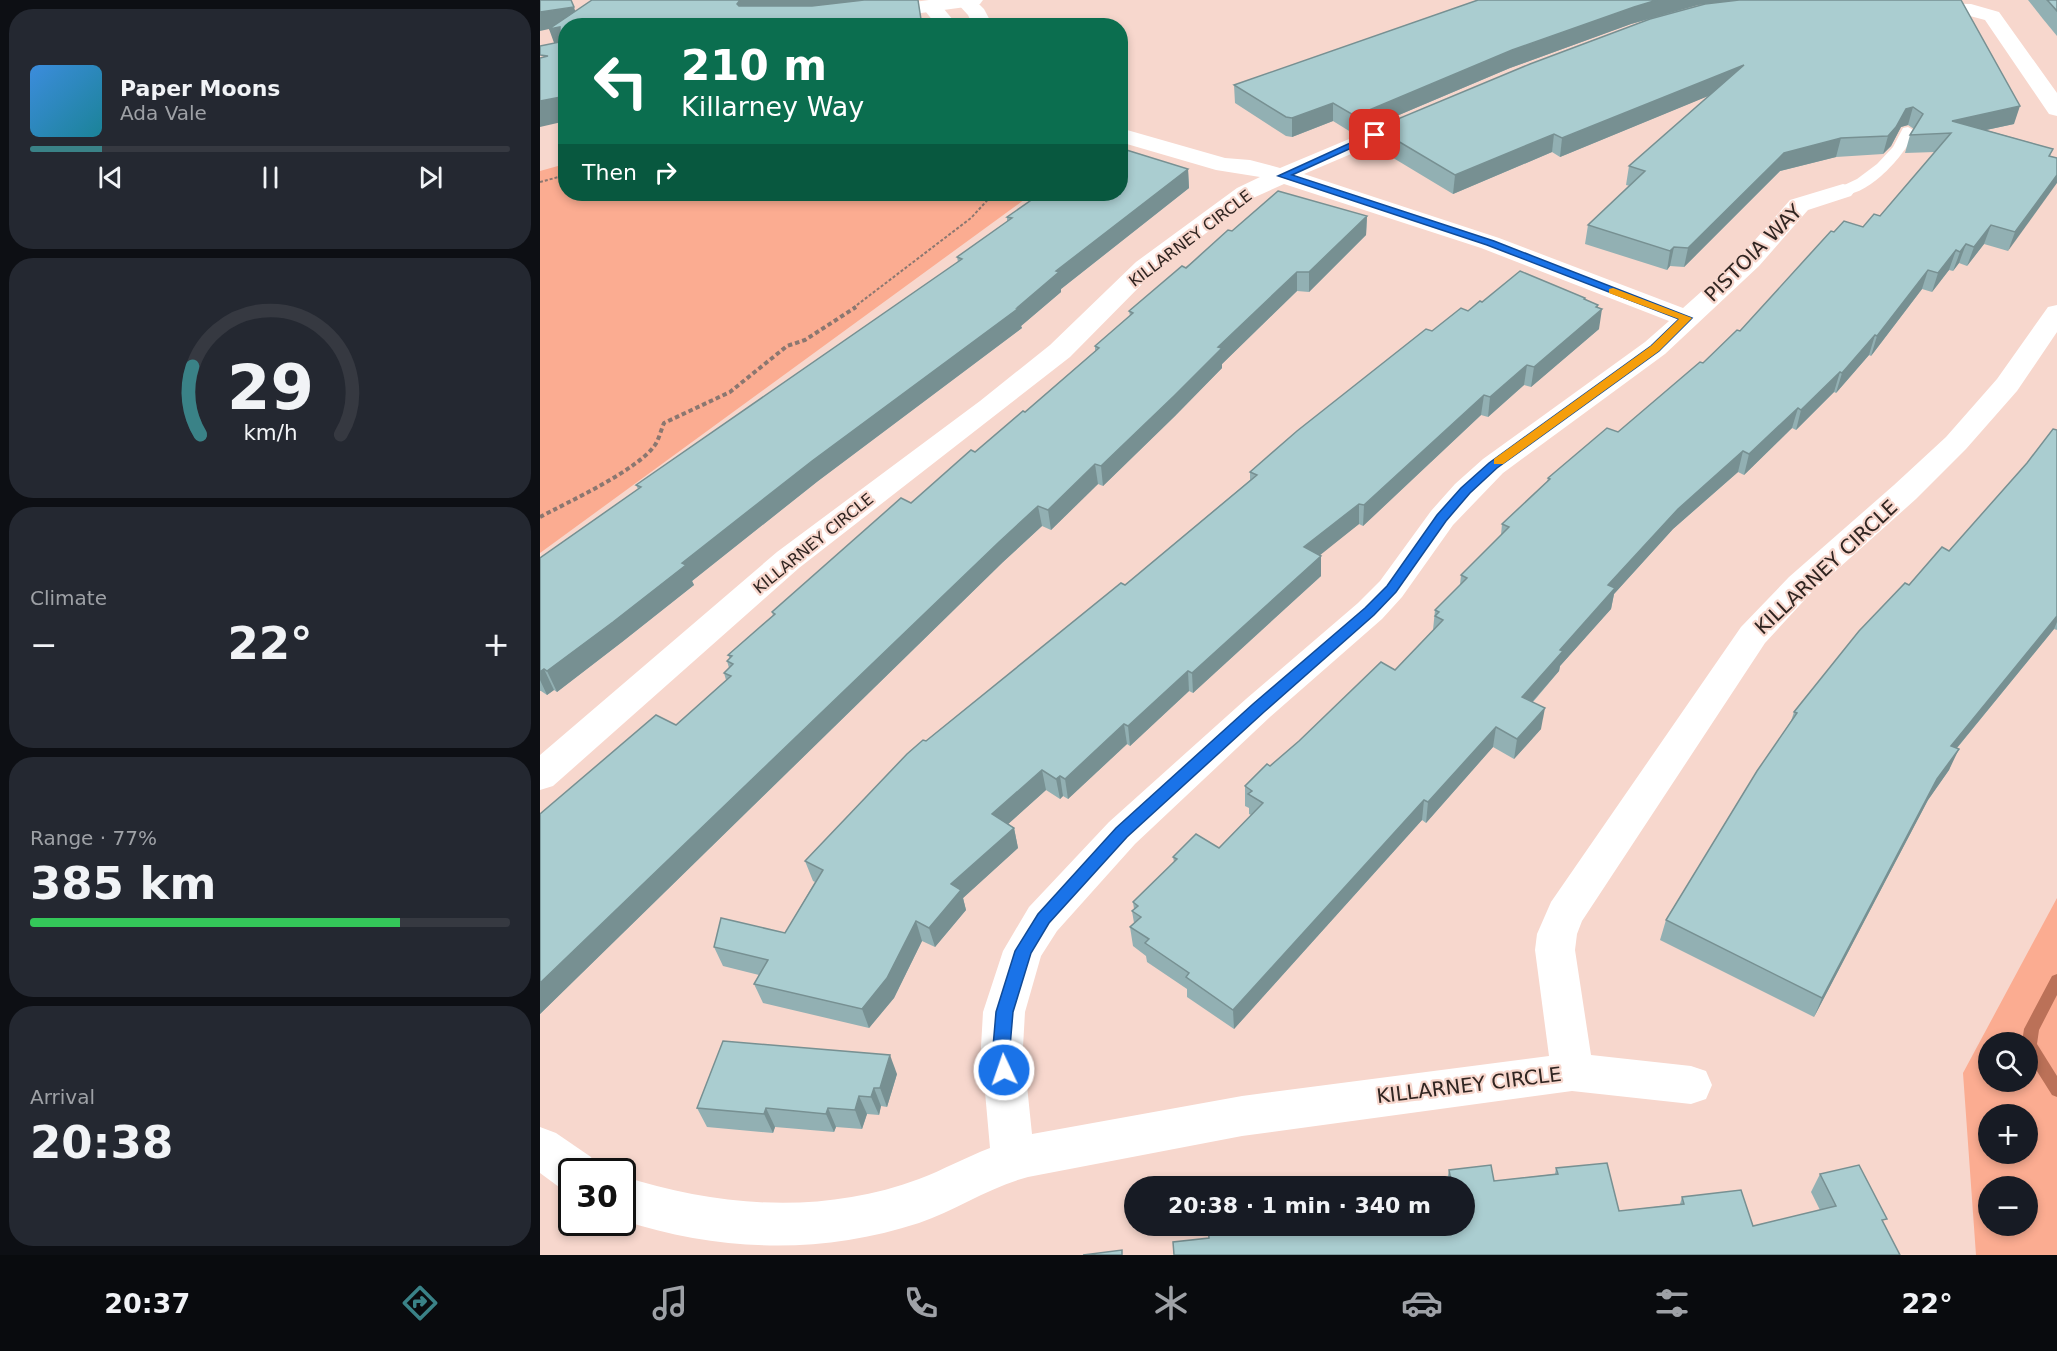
<!DOCTYPE html>
<meta charset="utf-8">
<style>
:root{--surface:#171b24;--page:#242831;--text:#f1f3f6;--muted:#9ea1a6;--line:#363941;--accent:#3a8287}
body{margin:0;font-family:"DejaVu Sans",sans-serif;background:var(--page);color:var(--text);height:100vh;display:flex;flex-direction:column;font-size:22px;white-space:nowrap}
*{box-sizing:border-box;margin:0}
p{font-size:20px;color:var(--muted)}
.icon{flex:none;width:33px;height:33px;fill:none;stroke:currentColor;stroke-width:2;stroke-linecap:round;stroke-linejoin:round}
.map{position:relative;flex:1;overflow:hidden}
.drawer{display:flex;flex-direction:column;gap:9px;padding:9px;background:#0d0f14;width:540px}
.drawer>*{flex:none}
.guide{position:absolute;left:18px;top:18px;width:570px;height:183px;border-radius:24px;box-shadow:0 3px 9px #0003;background:#0b6e4f;color:#fff;overflow:hidden}
.fabs{position:absolute;left:1438px;top:1032px;display:grid;gap:12px}
.fabs a{display:grid;place-items:center;width:60px;height:60px;border-radius:50%;background:var(--surface);box-shadow:0 3px 9px #0003;font-size:30px}
.speed{position:absolute;left:18px;top:1158px;display:flex;gap:12px;font-size:30px;font-weight:700;text-align:center}
.speed>*{display:grid;place-content:center;width:78px;height:78px;border-radius:50%;background:var(--surface);box-shadow:0 3px 9px #0003;line-height:1}
.speed .limit{border:3px solid #111;border-radius:9px;background:#fff;color:#111}
.pin{position:absolute;display:grid;place-items:center;width:51px;height:51px;color:#fff;margin:-26px;border-radius:12px;box-shadow:0 3px 9px #0006}
.me{position:absolute;width:66px;margin:-33px;rotate:357deg;stroke-linejoin:round;filter:drop-shadow(0 0 4px #0008)}
.turn{display:flex;align-items:center;gap:21px;height:126px;padding:0 24px;font-size:27px}
.turn .icon{width:78px;height:78px;stroke-width:2.5}
.turn b{display:block;font-size:42px;line-height:51px}
.then{display:flex;align-items:center;height:57px;padding:0 24px;background:#0003;gap:12px;font-size:22px}
.big{font-size:45px;font-weight:800;line-height:1.1}
.drawer .widget{flex:1;display:flex;flex-direction:column;justify-content:center;gap:9px;min-width:0;padding:0 21px;border-radius:24px;background:var(--page)}
.drawer .dial{align-items:center;gap:0}
.dial svg{height:156px;overflow:visible;fill:none;stroke:var(--line);stroke-width:7;stroke-linecap:round;text-anchor:middle}
.dial text{fill:var(--text);stroke:none}
.song{display:flex;align-items:center;gap:18px}
.cover{width:72px;height:72px;border-radius:9px;background:linear-gradient(135deg,hsl(210 70% 55%),hsl(190 70% 35%))}
.played{height:6px;border-radius:3px;background:linear-gradient(90deg,var(--accent) 15%,var(--line) 15%)}
.keys{display:flex;justify-content:space-around;direction:ltr}
.heat{display:flex;justify-content:space-between;align-items:center;font-size:33px;direction:ltr}
.charge{height:9px;border-radius:4px;background:linear-gradient(90deg,#34c759 77%,var(--line) 0)}
.trip{position:absolute;left:584px;top:1176px;width:351px;height:60px;border-radius:30px;background:var(--surface);box-shadow:0 3px 9px #0003;font-weight:800;line-height:60px;text-align:center}
.tabs{display:flex;height:96px;justify-content:space-around;align-items:center;background:#090b0e;color:var(--muted)}
.tabs .icon{width:42px;height:42px}
.tabs .selected{color:var(--accent)}
.tabs b{font-size:27px;color:var(--text)}
main{display:flex;flex:1;min-height:0}
.map>svg:first-child{display:block}
.green{fill:#fbac91;fill-rule:evenodd}
.lines{fill:none;stroke-linecap:round;stroke-linejoin:round}
.stream{fill:#bb7158;fill-rule:evenodd}
.path-far1{stroke:#8b7770;stroke-width:2;stroke-dasharray:3 2;stroke-linecap:butt}
.path{stroke:#8b7770;stroke-width:4;stroke-dasharray:4.5 3;stroke-linecap:butt}
.service{fill:#fff;fill-rule:evenodd}
.minor{fill:#fff;fill-rule:evenodd}
.tertiary{fill:#fff;fill-rule:evenodd}
.wall{fill:#92b0b3;fill-rule:evenodd}
.shaded-wall{fill:#779092}
.building{fill:#aacdd0;stroke:#779092;stroke-width:1.5}
.route{fill:#1a73e8;stroke:#114b97;stroke-width:1.5}
.slow{fill:#f59e0b}
.labels{text-anchor:middle;stroke-width:4.5;stroke-linejoin:round;paint-order:stroke}
.far-street-label{font-size:16px;fill:#302521;stroke:#f7d7cd}
.street-label{font-size:20px;fill:#302521;stroke:#f7d7cd}
</style>
<main>
<section class="drawer">
<div class="widget">
<div class="song"><i class="cover"></i><div><b>Paper Moons</b><p>Ada Vale</p></div></div>
<div class="played"></div>
<div class="keys"><svg class="icon" aria-label="previous" viewBox="0 0 24 24"><path d="M18 5L8 12l10 7zM5 5v14"/></svg><svg class="icon" aria-label="pause" viewBox="0 0 24 24"><path d="M8 5v14M16 5v14"/></svg><svg class="icon" aria-label="next" viewBox="0 0 24 24"><path d="M6 5l10 7-10 7zM19 5v14"/></svg></div>
</div>
<div class="widget dial"><svg viewBox="0 0 100 80">
<path d="M14 69A42 42 0 1 1 86 69"/>
<path d="M14 69A42 42 0 0 1 10 34" stroke="#3a8287"/>
<text x="50" y="56" font-size="32" font-weight="700">29</text>
<text x="50" y="72" font-size="11">km/h</text>
</svg></div>
<div class="widget"><p>Climate</p>
<div class="heat"><a>−</a><b class="big">22°</b><a>+</a></div>
</div>
<div class="widget"><p>Range · 77%</p><b class="big">385 km</b><div class="charge"></div></div>
<div class="widget"><p>Arrival</p><b class="big">20:38</b></div>
</section>
<div class="map">
<svg width="1517" height="1255" viewBox="0 0 1517 1255">
<rect width="100%" height="100%" fill="#f7d7cd"/>
<g class="green">
<polygon points="25,164 26,194 492,194 0,553 0,171"/>
<path d="M 1517,898 L 1517,1255 L 1436,1255 L 1423,1073 ZM 1449,1042 L 1488,1042 L 1488,1082 L 1449,1082 ZM 1449,1114 L 1488,1114 L 1488,1154 L 1449,1154 ZM 1449,1186 L 1488,1186 L 1488,1226 L 1449,1226 Z"/>
</g>
<g class="lines">
<polygon class="stream" points="1517,974 1517,995 1499,1030 1497,1044 1517,1076 1517,1097 1512,1095 1488,1057 1488,1042 1482,1042 1484,1029 1512,976"/>
<g class="path-far1">
<polyline points="0,182 26,175"/>
<polyline points="313,308 431,218 453,194"/>
</g>
<path class="path" d="M 0,517 C 28,502 98,470 115,445 C 119,439 121,430 124,423 L 190,392 L 247,346 L 265,340 L 316,307"/>
<path class="service" d="M 1368,127 L 1375,131 C 1367,154 1325,201 1298,194 L 1295,191 L 1298,188 L 1317,179 L 1337,164 L 1353,147 L 1363,128 Z"/>
<g class="minor">
<polygon points="417,0 435,0 444,9 453,26 433,26 428,15 416,2"/>
<polygon points="392,1 399,3 418,26 397,26 382,7 385,3"/>
<polygon points="1382,3 1431,4 1459,12 1517,93 1517,116 1509,114 1445,20 1430,16 1375,13 1372,9 1375,5"/>
<path d="M 876,111 L 884,113 L 887,118 L 884,123 L 764,174 L 959,238 L 1143,308 L 1201,256 L 1250,200 L 1303,184 L 1311,186 L 1315,191 L 1311,196 L 1268,210 L 1219,266 L 1125,354 L 963,473 L 913,525 L 862,597 L 842,619 L 730,717 L 595,844 L 517,931 L 501,956 L 485,1012 L 483,1047 L 492,1134 L 702,1096 L 1009,1056 L 995,950 L 997,934 L 1011,902 L 1201,627 L 1249,577 L 1354,485 L 1406,437 L 1457,379 L 1508,307 L 1517,305 L 1517,332 L 1477,391 L 1426,449 L 1376,499 L 1271,593 L 1225,643 L 1042,921 L 1037,934 L 1035,950 L 1051,1055 L 1151,1066 L 1166,1071 L 1172,1085 L 1166,1099 L 1151,1104 L 1032,1091 L 702,1136 L 488,1177 C 450,1187 416,1210 379,1223 C 281,1255 180,1252 82,1220 L 82,1176 C 178,1207 283,1215 379,1179 C 403,1170 426,1157 450,1148 L 441,1047 L 443,1012 L 463,951 L 489,907 L 569,822 L 706,699 L 818,603 L 840,581 L 891,511 L 915,484 L 943,459 L 1105,342 L 1129,321 L 941,248 L 744,184 L 713,198 L 614,272 L 530,357 L 259,568 L 13,786 L 0,790 L 0,755 L 237,552 L 440,401 L 510,345 L 596,262 L 697,188 L 720,177 L 676,170 L 580,142 L 580,128 L 685,158 L 710,160 L 740,168 Z"/>
<polygon points="0,1127 16,1133 51,1157 57,1172 32,1172 32,1192 19,1187 0,1173"/>
</g>
<polygon class="tertiary" points="389,0 443,0 440,4 433,6 337,19 330,17 327,13 330,9 337,7"/>
</g>
<g class="wall">
<path d="M 938,0 L 1421,0 L 1474,124 L 1446,130 L 1513,149 L 1468,251 L 1444,244 L 1427,266 L 1419,263 L 1413,271 L 1409,270 L 1392,292 L 1382,289 L 1331,356 L 1329,355 L 1296,393 L 1294,392 L 1256,430 L 1252,428 L 1204,475 L 1198,472 L 1133,529 L 1074,594 L 1071,609 L 1020,666 L 1019,671 L 993,702 L 1001,729 L 974,759 L 953,747 L 886,823 L 882,820 L 694,1029 L 647,997 L 647,989 L 607,962 L 606,956 L 593,946 L 590,927 L 594,923 L 592,911 L 594,909 L 593,902 L 634,862 L 633,857 L 679,848 L 711,815 L 709,814 L 709,808 L 705,806 L 705,786 L 855,670 L 893,630 L 895,610 L 920,585 L 921,575 L 961,535 L 962,524 L 1007,482 L 1008,478 L 1078,432 L 1163,363 L 1200,331 L 1294,232 L 1323,227 L 1340,216 L 1395,152 L 1365,153 L 1370,135 L 1374,129 L 1368,125 L 1361,127 L 1351,146 L 1343,154 L 1296,157 L 1240,171 L 1144,267 L 1130,266 L 1127,270 L 1045,244 L 1048,225 L 1090,186 L 1086,185 L 1089,166 L 1170,95 L 1020,157 L 1012,152 L 913,194 L 835,147 L 836,128 L 1109,19 L 1091,24 L 970,68 L 814,134 L 793,121 L 752,137 L 746,136 L 695,103 L 694,85 ZM 1163,4 L 1110,19 L 1158,5 Z"/>
<polygon points="1488,0 1517,0 1517,36 1503,19"/>
<polygon points="648,169 649,188 521,289 521,292 481,326 482,328 278,481 152,581 154,585 82,642 17,692 14,690 7,695 1,691 0,691 0,558 98,489 96,485 418,262 417,257 467,222 467,217"/>
<polygon points="827,216 826,235 769,292 757,291 682,364 682,368 635,416 563,486 558,484 511,530 502,526 463,562 0,1014 0,814 136,725 186,680 184,673 189,668 187,661 190,659 188,655 233,616 232,612 485,412 555,351 555,346 590,316 589,311 692,231"/>
<polygon points="1045,298 1045,300 1057,307 1059,329 991,387 984,385 948,417 941,415 823,526 819,524 779,555 781,556 781,576 653,693 649,691 590,746 587,744 528,799 523,796 520,799 506,790 468,824 474,828 478,848 423,898 426,910 395,947 382,941 354,998 329,1028 223,1003 214,984 219,975 183,966 174,947 245,933 275,882 273,881 265,861 386,741 585,585 710,480 710,472 892,331 942,302"/>
<polygon points="1517,430 1517,630 1514,629 1417,748 1409,770 1388,800 1274,1017 1120,940 1126,920 1251,721 1254,712 1369,585 1409,551"/>
<polygon points="357,1074 347,1107 341,1106 339,1115 327,1114 322,1129 296,1127 294,1132 235,1127 233,1133 167,1127 157,1108"/>
<polygon points="1016,1168 1079,1211 1140,1204 1142,1197 1213,1226 1280,1210 1271,1192 1280,1174 1344,1224 669,1238 924,1226 924,1186 906,1186 909,1170 954,1181 1015,1174"/>
</g>
<g class="shaded-wall">
<polygon points="200,0 375,0 215,18 197,4"/>
<polygon points="1117,0 1201,0 1158,5 1091,24 970,68 814,134 815,116 972,50 1094,7"/>
<polygon points="34,7 39,24 26,45 17,51 9,29 0,31 0,12"/>
<polygon points="1204,65 1200,83 1020,157 1022,138"/>
<polygon points="26,96 26,121 0,127 0,101"/>
<polygon points="793,103 793,121 752,137 752,118"/>
<polygon points="1480,106 1474,124 1409,138 1412,121"/>
<polygon points="1373,107 1368,125 1361,127 1351,146 1343,154 1348,136 1366,109"/>
<polygon points="1014,134 1012,152 913,194 915,175"/>
<polygon points="1301,138 1296,157 1240,171 1144,267 1148,248 1244,153"/>
<polygon points="648,169 649,188 521,289 521,292 481,326 482,328 278,481 152,581 154,585 82,642 17,692 7,671 142,563 272,461 477,308 516,271"/>
<polygon points="1517,175 1517,183 1468,251 1475,232"/>
<polygon points="827,216 826,235 769,292 769,272"/>
<polygon points="1451,225 1444,244 1427,266 1434,247"/>
<polygon points="1426,244 1419,263 1413,271 1420,252"/>
<polygon points="1134,247 1130,266 1127,270 1130,251"/>
<polygon points="1416,250 1409,270 1392,292 1398,273"/>
<polygon points="1388,270 1382,289 1331,356 1337,336"/>
<polygon points="757,272 757,291 682,364 682,368 635,416 563,486 561,466 678,347"/>
<polygon points="1058,305 1056,314 1062,309 1059,329 991,387 994,367"/>
<polygon points="1335,335 1329,355 1296,393 1302,373"/>
<polygon points="987,365 984,385 948,417 950,397"/>
<polygon points="1300,372 1294,392 1256,430 1261,410"/>
<polygon points="944,395 941,415 823,526 824,505"/>
<polygon points="1258,408 1252,428 1204,475 1209,454"/>
<polygon points="1203,451 1198,472 1133,529 1074,594 1071,609 1020,666 1019,671 979,717 982,697 1020,650 1068,585 1138,509"/>
<polygon points="555,464 558,484 511,530 508,510"/>
<polygon points="819,504 819,524 764,568 764,547"/>
<polygon points="498,506 502,526 463,562 0,1014 0,983 459,542"/>
<polygon points="781,556 781,576 653,693 652,673"/>
<polygon points="1517,616 1517,622 1514,629 1402,766 1411,746"/>
<polygon points="4,669 14,690 7,695 0,680 0,672"/>
<polygon points="648,671 649,691 590,746 588,726"/>
<polygon points="1005,708 1001,729 974,759 977,739"/>
<polygon points="584,724 587,744 528,799 525,779"/>
<polygon points="956,727 953,747 886,823 888,802"/>
<polygon points="1419,749 1409,770 1388,800 1274,1017 1282,998 1397,779"/>
<polygon points="502,770 506,790 457,834 452,814"/>
<polygon points="520,776 523,796 520,799 516,779"/>
<polygon points="884,800 882,820 694,1029 693,1010"/>
<polygon points="474,828 478,848 423,898 426,910 395,947 389,928 411,884"/>
<polygon points="376,921 382,941 354,998 329,1028 322,1009"/>
<polygon points="350,1055 357,1074 347,1107 340,1088"/>
<polygon points="334,1088 341,1106 339,1115 331,1097"/>
<polygon points="319,1096 327,1114 322,1129 315,1110"/>
<polygon points="226,1108 235,1127 233,1133 224,1114"/>
<polygon points="288,1108 296,1127 294,1132 286,1114"/>
</g>
<g class="building">
<polygon points="0,0 31,0 34,7 0,12"/>
<polygon points="52,0 200,0 197,4 199,6 272,6 324,0 378,0 382,26 26,26 26,96 0,101 0,58 8,56 0,55 0,46 20,42 20,27 9,29"/>
<polygon points="938,0 1117,0 1094,7 972,50 815,116 793,103 752,118 746,117 694,85"/>
<polygon points="1199,0 1421,0 1480,106 1412,121 1513,149 1509,156 1517,158 1517,175 1475,232 1451,225 1434,247 1426,244 1420,252 1416,250 1398,273 1388,270 1337,336 1335,335 1302,373 1300,372 1261,410 1258,408 1209,454 1203,451 1138,509 1068,585 1075,588 1020,650 1023,651 982,697 1005,708 977,739 956,727 888,802 884,800 693,1010 646,977 649,973 605,943 609,939 590,927 601,917 592,911 598,906 593,902 637,859 633,857 656,834 679,848 723,803 708,794 712,791 705,786 727,764 730,766 759,741 841,662 855,670 903,620 895,616 899,612 895,610 927,578 921,575 969,527 962,524 1010,479 1008,478 1067,428 1078,432 1160,362 1163,363 1197,330 1200,331 1291,231 1294,232 1304,221 1323,227 1334,214 1340,216 1411,133 1370,135 1383,114 1373,107 1366,109 1356,127 1348,136 1301,138 1244,153 1148,248 1134,247 1130,251 1048,225 1105,171 1089,166 1204,65 1022,138 1014,134 915,175 836,128 990,64 1110,19 1165,4"/>
<polygon points="1507,0 1517,0 1517,11 1509,2"/>
<polygon points="580,148 648,169 516,271 519,272 477,308 479,308 272,461 142,563 146,565 73,622 7,671 4,669 0,672 0,558 101,487 96,485 422,259 417,257 472,218 467,217 500,194 580,194"/>
<polygon points="738,191 827,216 769,272 757,272 678,347 682,348 634,396 561,466 555,464 508,510 498,506 459,542 0,983 0,814 116,715 136,725 191,676 184,673 193,664 187,661 192,656 188,655 235,614 232,612 361,498 371,503 431,450 435,452 483,411 485,412 559,348 555,346 593,313 589,311 642,266 646,268 688,230 692,231"/>
<polygon points="980,271 1045,298 1044,299 1058,305 1056,307 1062,309 994,367 987,365 950,397 944,395 824,505 819,504 764,547 781,556 652,673 648,671 588,726 584,724 525,779 520,776 516,779 502,770 452,814 474,828 411,884 421,890 389,928 376,921 347,978 322,1009 214,984 228,960 174,947 181,918 245,933 283,870 265,861 367,754 383,740 386,741 581,583 585,585 717,475 710,472 757,431 886,329 892,331 921,308 928,311 940,301 942,302"/>
<polygon points="1513,429 1517,430 1517,616 1411,746 1419,749 1397,779 1282,998 1126,920 1217,771 1257,713 1254,712 1319,631 1365,583 1369,585 1402,547 1409,551 1487,463"/>
<polygon points="183,1041 350,1055 340,1088 334,1088 331,1097 319,1096 315,1110 288,1108 286,1114 226,1108 224,1114 157,1108"/>
<polygon points="1067,1163 1079,1211 1144,1204 1142,1197 1201,1190 1213,1226 1296,1206 1280,1174 1319,1165 1347,1219 1342,1220 1360,1255 634,1255 633,1242 669,1238 668,1226 924,1226 924,1186 912,1186 909,1170 951,1165 954,1181 1018,1174 1016,1168"/>
<polygon points="828,1180 829,1186 774,1186"/>
<polygon points="582,1250 582,1255 543,1255"/>
</g>
<polygon class="route" points="832,133 840,135 752,175 954,241 1152,318 1119,351 957,468 930,493 906,521 856,592 834,615 724,712 587,837 509,923 491,953 473,1012 470,1047 473,1070 470,1076 464,1078 458,1076 453,1047 456,1012 475,951 498,914 576,828 713,704 825,608 847,586 897,515 921,488 949,463 1111,346 1139,319 947,245 738,176"/>
<polygon class="slow" points="1073,288 1152,318 1119,351 963,464 954,464 954,459 1111,346 1139,319 1069,293 1069,289"/>
<g class="labels">
<g class="far-street-label">
<text transform="translate(650 238) rotate(-37)" y="6">KILLARNEY CIRCLE</text>
<text transform="translate(273 543) rotate(-39)" y="6">KILLARNEY CIRCLE</text>
</g>
<g class="street-label">
<text transform="translate(1213 253) rotate(-45)" y="7">PISTOIA WAY</text>
<text transform="translate(1286 567) rotate(-43)" y="7">KILLARNEY CIRCLE</text>
<text transform="translate(929 1085) rotate(-7)" y="7">KILLARNEY CIRCLE</text>
</g>
</g>
</svg>
<div class="fabs">
<a><svg class="icon" aria-label="search" viewBox="0 0 24 24"><circle cx="10" cy="10" r="6"/><path d="M15 15l6 6"/></svg></a>
<a>+</a>
<a>−</a>
</div>
<div class="speed"><div class="limit">30</div></div>
<div class="pin" style="left:835px;top:135px;background:#d93025"><svg class="icon" aria-label="arrive" viewBox="0 0 24 24"><path d="M6 21V4h12l-3 4 3 4H6"/></svg></div>
<svg class="me" style="left:464px;top:1070px" viewBox="-20 -20 40 40"><circle r="17" fill="#1a73e8" stroke="#fff" stroke-width="3"/><path d="M0-11L8 9 0 5-8 9z" fill="#fff"/></svg>
<div class="trip">20:38 · 1 min · 340 m</div>
<div class="guide">
<div class="turn"><svg class="icon" aria-label="left" viewBox="0 0 24 24"><path d="M17 20v-9H6M10 6l-5 5 5 5"/></svg><div><b>210 m</b>Killarney Way</div></div>
<div class="then">Then<svg class="icon" aria-label="right" viewBox="0 0 24 24"><path d="M7 20v-9h11M14 6l5 5-5 5"/></svg></div>
</div>
</div>
</main>
<nav class="tabs">
<b>20:37</b>
<svg class="icon selected" aria-label="directions" viewBox="0 0 24 24"><path d="M12 3l9 9-9 9-9-9zM9 14v-3h6M13 9l2 2-2 2"/></svg>
<svg class="icon" aria-label="music" viewBox="0 0 24 24"><path d="M9 18V5l10-2v13"/><circle cx="6" cy="18" r="3"/><circle cx="16" cy="16" r="3"/></svg>
<svg class="icon" aria-label="phone" viewBox="0 0 24 24"><path d="M5 4h4l2 5-3 2q2 4 5 5l2-3 5 2v4C11 20 4 13 5 4z"/></svg>
<svg class="icon" aria-label="climate" viewBox="0 0 24 24"><path d="M12 3v18M4 7l16 10M4 17L20 7"/></svg>
<svg class="icon" aria-label="car" viewBox="0 0 24 24"><path d="M5 17H2v-5l4-1 3-4h7l3 4 3 1v5h-3M9 17h6M6 11h13"/><circle cx="7" cy="17" r="2"/><circle cx="17" cy="17" r="2"/></svg>
<svg class="icon" aria-label="filters" viewBox="0 0 24 24"><path d="M4 7h16M4 17h16"/><circle cx="9" cy="7" r="2"/><circle cx="15" cy="17" r="2"/></svg>
<b>22°</b>
</nav>
